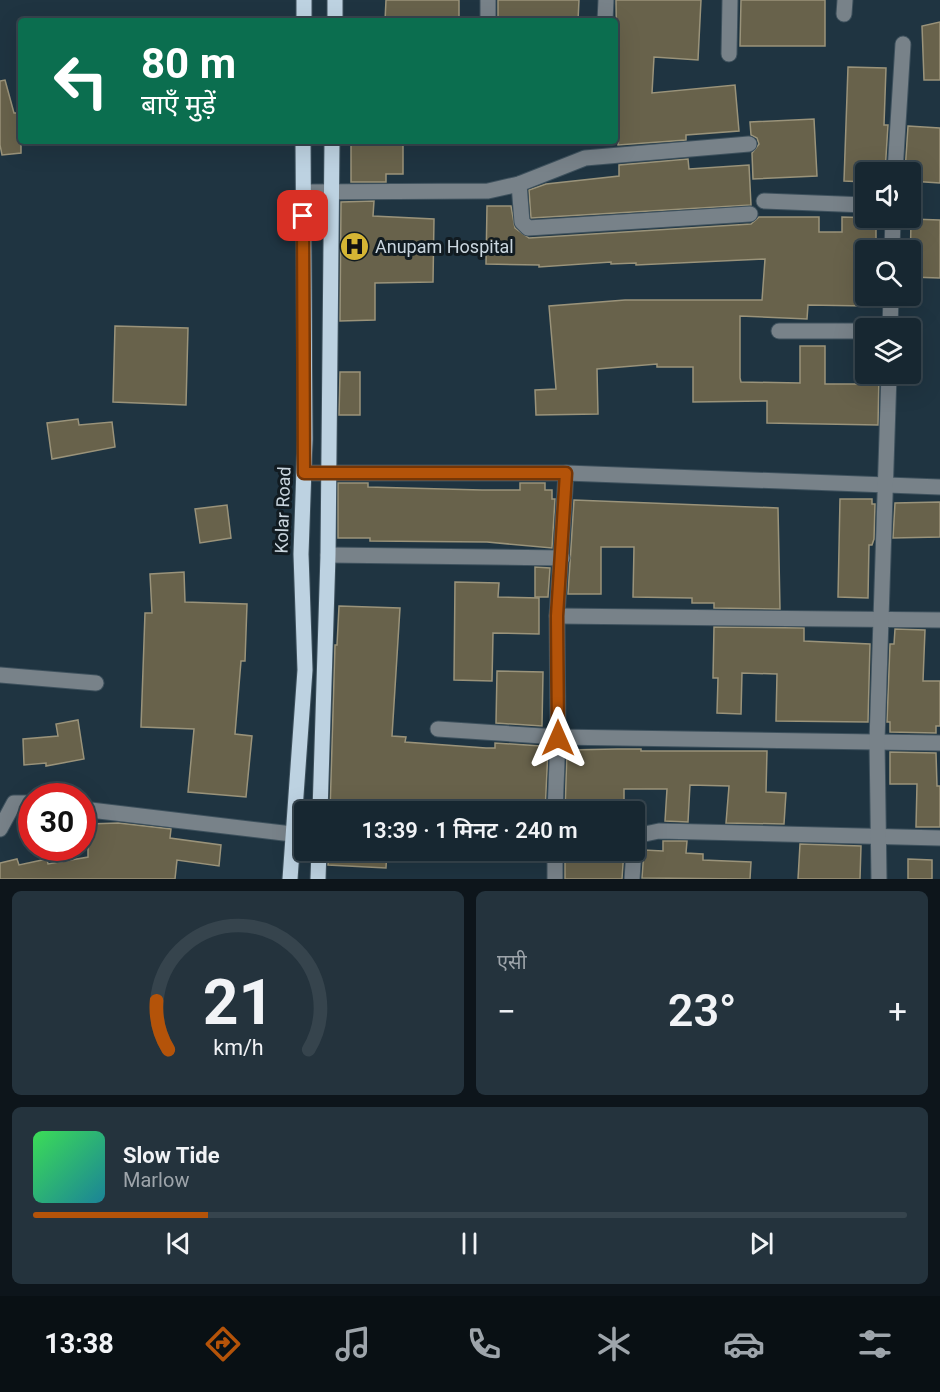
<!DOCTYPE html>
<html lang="hi">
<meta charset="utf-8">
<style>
:root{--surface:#172731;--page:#24333d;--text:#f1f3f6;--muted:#9ea5ab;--line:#36444d;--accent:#b45309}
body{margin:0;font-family:Roboto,"Noto Sans Devanagari",sans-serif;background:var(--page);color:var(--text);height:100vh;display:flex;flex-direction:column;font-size:22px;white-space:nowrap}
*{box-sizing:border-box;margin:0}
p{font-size:20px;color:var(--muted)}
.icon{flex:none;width:33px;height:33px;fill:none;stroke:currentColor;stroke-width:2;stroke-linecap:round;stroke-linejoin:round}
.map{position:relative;height:879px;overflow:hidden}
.side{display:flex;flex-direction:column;gap:12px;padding:12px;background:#0d151b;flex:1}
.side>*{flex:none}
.banner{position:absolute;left:18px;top:18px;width:600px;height:126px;border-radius:6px;box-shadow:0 6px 24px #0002,0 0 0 2px var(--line);background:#0b6e4f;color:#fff;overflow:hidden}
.tools{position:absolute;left:855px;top:162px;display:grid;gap:12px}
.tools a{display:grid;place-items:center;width:66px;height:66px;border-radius:6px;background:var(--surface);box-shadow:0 6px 24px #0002,0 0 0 2px var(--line);font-size:30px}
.speed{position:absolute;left:18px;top:783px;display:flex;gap:12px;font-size:30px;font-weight:700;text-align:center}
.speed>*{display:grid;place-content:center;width:78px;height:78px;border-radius:50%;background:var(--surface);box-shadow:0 6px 24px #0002,0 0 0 2px var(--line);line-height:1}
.speed .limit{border:9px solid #d22;background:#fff;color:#111}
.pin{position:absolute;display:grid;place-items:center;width:51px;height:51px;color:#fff;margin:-26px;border-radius:12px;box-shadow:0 3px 9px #0006}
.me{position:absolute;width:66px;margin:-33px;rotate:0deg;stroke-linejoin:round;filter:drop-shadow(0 0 4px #0008)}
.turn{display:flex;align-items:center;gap:21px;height:126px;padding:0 24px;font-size:27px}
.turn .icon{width:78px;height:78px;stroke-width:2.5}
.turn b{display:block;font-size:42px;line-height:51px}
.big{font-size:45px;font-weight:600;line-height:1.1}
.side .card{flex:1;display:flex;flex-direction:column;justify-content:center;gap:9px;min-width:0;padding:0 21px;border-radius:9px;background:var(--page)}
.side .dial{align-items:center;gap:0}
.dial svg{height:156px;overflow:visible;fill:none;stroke:var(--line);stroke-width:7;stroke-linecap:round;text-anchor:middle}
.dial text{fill:var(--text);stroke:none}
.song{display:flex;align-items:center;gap:18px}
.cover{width:72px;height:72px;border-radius:9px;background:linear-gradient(135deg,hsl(130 70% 55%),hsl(190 70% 35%))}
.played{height:6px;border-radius:3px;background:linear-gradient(90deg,var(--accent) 20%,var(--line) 20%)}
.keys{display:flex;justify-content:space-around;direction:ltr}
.heat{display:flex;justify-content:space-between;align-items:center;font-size:33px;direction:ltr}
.side .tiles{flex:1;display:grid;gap:12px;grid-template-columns:1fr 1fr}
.card:last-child{grid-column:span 2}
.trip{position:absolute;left:294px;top:801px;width:351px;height:60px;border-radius:6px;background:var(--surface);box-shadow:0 6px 24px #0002,0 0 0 2px var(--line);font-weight:600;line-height:60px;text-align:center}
.tabs{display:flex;height:96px;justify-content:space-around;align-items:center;background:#091014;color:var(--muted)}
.tabs .icon{width:42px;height:42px}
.tabs .selected{color:var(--accent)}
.tabs b{font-size:27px;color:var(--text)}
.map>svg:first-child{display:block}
.building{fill:#68624b;stroke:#9a937a;stroke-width:1.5}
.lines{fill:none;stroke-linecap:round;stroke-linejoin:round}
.minor-casing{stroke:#3e515d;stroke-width:17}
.major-casing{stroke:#3e515d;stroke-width:17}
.minor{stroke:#788289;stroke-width:15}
.major{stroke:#bdd2e1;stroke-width:15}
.route-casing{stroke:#753606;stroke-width:15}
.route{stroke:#b45309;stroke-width:10}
.labels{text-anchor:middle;stroke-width:6;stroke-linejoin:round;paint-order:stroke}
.poi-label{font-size:18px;fill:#cad6df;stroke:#111b21;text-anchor:start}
.street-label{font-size:18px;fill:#cad6df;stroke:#111b21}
</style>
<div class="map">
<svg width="940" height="879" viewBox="0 0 940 879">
<rect width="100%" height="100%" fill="#1f3441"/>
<g class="building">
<polygon points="386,0 459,0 459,21 385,21"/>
<polygon points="498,0 579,0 578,21 498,21"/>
<polygon points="616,0 701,0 698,60 654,57 652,93 735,85 739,131 686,135 686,140 618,145"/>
<polygon points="741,0 825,0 825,46 740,46"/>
<polygon points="940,22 940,80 924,80 922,26"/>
<polygon points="848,67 886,68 884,125 888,125 885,172 866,172 866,182 844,181"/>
<polygon points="5,80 14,113 21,113 21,153 2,155 0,145 0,81"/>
<polygon points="814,119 817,176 753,179 752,153 759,144 757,138 751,135 750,122"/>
<polygon points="908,126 940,128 940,183 910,181 910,172 905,172"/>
<polygon points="351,141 403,141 403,174 386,174 386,182 351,182"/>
<polygon points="688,159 689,169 749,165 751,205 531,218 529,190 546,184 619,176 619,165"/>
<polygon points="374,201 373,216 434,219 433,282 375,283 375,320 340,321 341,202"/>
<polygon points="487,206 511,206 515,228 529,238 751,224 759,217 819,217 819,232 842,232 842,217 876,218 876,250 866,250 866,306 808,305 807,319 740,316 740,378 741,382 800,383 800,346 825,346 825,384 863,384 863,374 879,374 878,425 767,423 767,401 693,402 693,367 657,367 657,364 597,369 598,414 536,415 535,390 556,389 549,306 625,300 762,300 765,259 636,265 636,263 611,264 611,262 539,267 539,265 486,264"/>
<polygon points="911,219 940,220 940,278 910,277"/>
<polygon points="115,326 188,328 186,405 113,402"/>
<polygon points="340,372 360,372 360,415 339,415"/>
<polygon points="78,419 79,425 112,422 115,447 52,459 47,423"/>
<polygon points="338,483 368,483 368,487 482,490 520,490 520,483 545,483 545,490 552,490 552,499 555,499 552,548 487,542 370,541 370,538 338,538"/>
<polygon points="840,499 872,499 872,504 875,504 874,539 872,545 869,545 868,598 838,597"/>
<polygon points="574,500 778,508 780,609 714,608 714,603 692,603 692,598 633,597 634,547 601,547 601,594 568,594"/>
<polygon points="940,502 940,537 893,538 895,503"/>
<polygon points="227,505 231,538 200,543 195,509"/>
<polygon points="535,567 550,568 548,597 535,597"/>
<polygon points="184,572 185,602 247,604 245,661 241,661 235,734 252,736 246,797 188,792 194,729 141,727 145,613 152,613 150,574"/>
<polygon points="455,582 499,583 498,597 539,598 539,634 493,633 492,681 454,680"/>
<polygon points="339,606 400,608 392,736 406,737 405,742 486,748 495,748 495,743 541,746 541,749 548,750 545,812 477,810 469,802 432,801 423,807 405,805 405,812 330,812 335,645 337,645"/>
<polygon points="714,627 804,628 804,641 870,644 868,722 776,721 777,674 742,673 741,714 717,713 718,678 713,678"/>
<polygon points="895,629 925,630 923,681 940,681 940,726 936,726 936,733 890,732 890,722 887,722 890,644 894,644"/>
<polygon points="497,671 543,672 542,726 496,723"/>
<polygon points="78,720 84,759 46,766 46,763 24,765 23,739 58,736 56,724"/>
<polygon points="617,749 641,749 641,751 767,751 766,792 786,793 784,824 726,823 729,786 690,785 688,822 665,821 667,789 624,789 624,812 565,812 567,750"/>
<polygon points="890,752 936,753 937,786 940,786 940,827 916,827 917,784 890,784"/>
<polygon points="118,823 171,829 170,838 221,845 219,866 177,860 175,879 0,879 0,863 17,859 19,865 47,859 48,864 88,857 88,824"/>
<polygon points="663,841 687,841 686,853 703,854 703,860 751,862 750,879 642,878 644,850 663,851"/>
<polygon points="800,844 861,846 860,879 798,879"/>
<polygon points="329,850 387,850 386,868 328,865"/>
<polygon points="565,850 624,850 622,879 565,879"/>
<polygon points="908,859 932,860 932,879 908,879"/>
</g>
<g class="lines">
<defs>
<g id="minor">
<polyline points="488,0 488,21"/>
<polyline points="844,14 845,0"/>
<polyline points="605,21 606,0"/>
<polyline points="729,54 730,0"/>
<polyline points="895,172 903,44"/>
<polyline points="519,184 522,222 528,228 750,214"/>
<polyline points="303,192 488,191 519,184 585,158 749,144"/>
<polyline points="764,201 866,205"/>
<polyline points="892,250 893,218"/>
<polyline points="890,328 891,296"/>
<polyline points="779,331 866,331"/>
<polyline points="304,473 566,473 940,487"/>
<polyline points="328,555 562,558"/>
<polyline points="557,616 940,620"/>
<polyline points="0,675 96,683"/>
<polyline points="438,729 558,737 940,743"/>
<polyline points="82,809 292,834"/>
<polyline points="432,811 468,812"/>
<polyline points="555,812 558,737 557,616 566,473"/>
<polyline points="0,829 14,803 32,803"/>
<polyline points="634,849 640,835 659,831 940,838"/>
<polyline points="555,850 555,879"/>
<polyline points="632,879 634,850"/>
<polyline points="879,879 877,741 889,374"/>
</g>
<g id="major">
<polyline points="304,21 304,0"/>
<polyline points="335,21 335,0"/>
<polyline points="320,812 328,555 332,141"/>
<polyline points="290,879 305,670 301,554 305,439 303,141"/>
<polyline points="318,879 319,850"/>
</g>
</defs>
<use href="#minor" class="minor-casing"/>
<use href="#major" class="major-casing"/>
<use href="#minor" class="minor"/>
<use href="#major" class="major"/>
</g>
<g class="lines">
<defs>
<polyline id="route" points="303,216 304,473 566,473 557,616 558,738"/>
</defs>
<use href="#route" class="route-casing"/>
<use href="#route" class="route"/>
</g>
<defs>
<symbol id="hospital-disc" viewBox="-11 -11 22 22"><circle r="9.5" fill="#d5b534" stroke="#111b21"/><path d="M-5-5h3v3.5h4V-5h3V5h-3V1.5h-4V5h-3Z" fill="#111"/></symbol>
</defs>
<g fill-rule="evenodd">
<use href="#hospital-disc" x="338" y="230" width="33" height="33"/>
</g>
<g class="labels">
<g class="poi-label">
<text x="375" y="253">Anupam Hospital</text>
</g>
<g class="street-label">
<text transform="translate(283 510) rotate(-88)" y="6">Kolar Road</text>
</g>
</g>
</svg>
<div class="tools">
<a><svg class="icon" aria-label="sound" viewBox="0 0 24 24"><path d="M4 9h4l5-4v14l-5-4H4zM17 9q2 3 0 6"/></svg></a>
<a><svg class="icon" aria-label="search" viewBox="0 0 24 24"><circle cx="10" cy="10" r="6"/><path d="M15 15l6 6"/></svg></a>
<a><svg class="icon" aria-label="layers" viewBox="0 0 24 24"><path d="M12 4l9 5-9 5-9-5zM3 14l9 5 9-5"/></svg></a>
</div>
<div class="speed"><div class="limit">30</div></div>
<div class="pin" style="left:303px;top:216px;background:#d93025"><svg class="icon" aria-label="arrive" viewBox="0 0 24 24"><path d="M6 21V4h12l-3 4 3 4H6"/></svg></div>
<svg class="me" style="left:558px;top:738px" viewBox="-20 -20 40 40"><path d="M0-17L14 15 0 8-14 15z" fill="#b45309" stroke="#fff" stroke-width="4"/></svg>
<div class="trip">13:39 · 1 मिनट · 240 m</div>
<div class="banner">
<div class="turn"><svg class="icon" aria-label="left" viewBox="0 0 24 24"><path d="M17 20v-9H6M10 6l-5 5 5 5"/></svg><div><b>80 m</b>बाएँ मुड़ें</div></div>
</div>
</div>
<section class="side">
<div class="tiles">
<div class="card dial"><svg viewBox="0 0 100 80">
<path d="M14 69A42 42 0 1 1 86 69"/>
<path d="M14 69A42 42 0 0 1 8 44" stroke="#b45309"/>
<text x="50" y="56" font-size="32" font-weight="700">21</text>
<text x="50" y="72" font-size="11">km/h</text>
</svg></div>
<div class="card"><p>एसी</p>
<div class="heat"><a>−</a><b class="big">23°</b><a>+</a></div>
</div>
<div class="card">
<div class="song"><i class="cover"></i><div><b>Slow Tide</b><p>Marlow</p></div></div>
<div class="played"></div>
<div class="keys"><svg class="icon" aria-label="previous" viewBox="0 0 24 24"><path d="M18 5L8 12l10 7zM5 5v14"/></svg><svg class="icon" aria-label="pause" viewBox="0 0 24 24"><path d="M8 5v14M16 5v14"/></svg><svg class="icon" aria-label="next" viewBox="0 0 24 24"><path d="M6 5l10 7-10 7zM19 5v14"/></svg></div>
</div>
</div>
</section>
<nav class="tabs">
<b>13:38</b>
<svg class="icon selected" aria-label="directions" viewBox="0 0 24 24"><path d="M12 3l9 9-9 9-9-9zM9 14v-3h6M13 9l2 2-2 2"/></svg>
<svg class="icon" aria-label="music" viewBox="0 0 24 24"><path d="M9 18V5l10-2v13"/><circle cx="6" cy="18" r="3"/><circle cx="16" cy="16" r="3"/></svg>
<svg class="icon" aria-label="phone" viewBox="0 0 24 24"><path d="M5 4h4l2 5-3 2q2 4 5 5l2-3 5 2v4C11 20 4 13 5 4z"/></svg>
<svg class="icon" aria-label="climate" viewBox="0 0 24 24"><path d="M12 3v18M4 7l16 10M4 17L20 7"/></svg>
<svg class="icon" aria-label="car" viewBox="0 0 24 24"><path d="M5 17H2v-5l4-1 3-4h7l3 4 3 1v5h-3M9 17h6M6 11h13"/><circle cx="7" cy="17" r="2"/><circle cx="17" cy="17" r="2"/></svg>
<svg class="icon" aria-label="filters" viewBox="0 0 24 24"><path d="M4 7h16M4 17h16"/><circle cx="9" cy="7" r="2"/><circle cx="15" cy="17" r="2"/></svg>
</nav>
